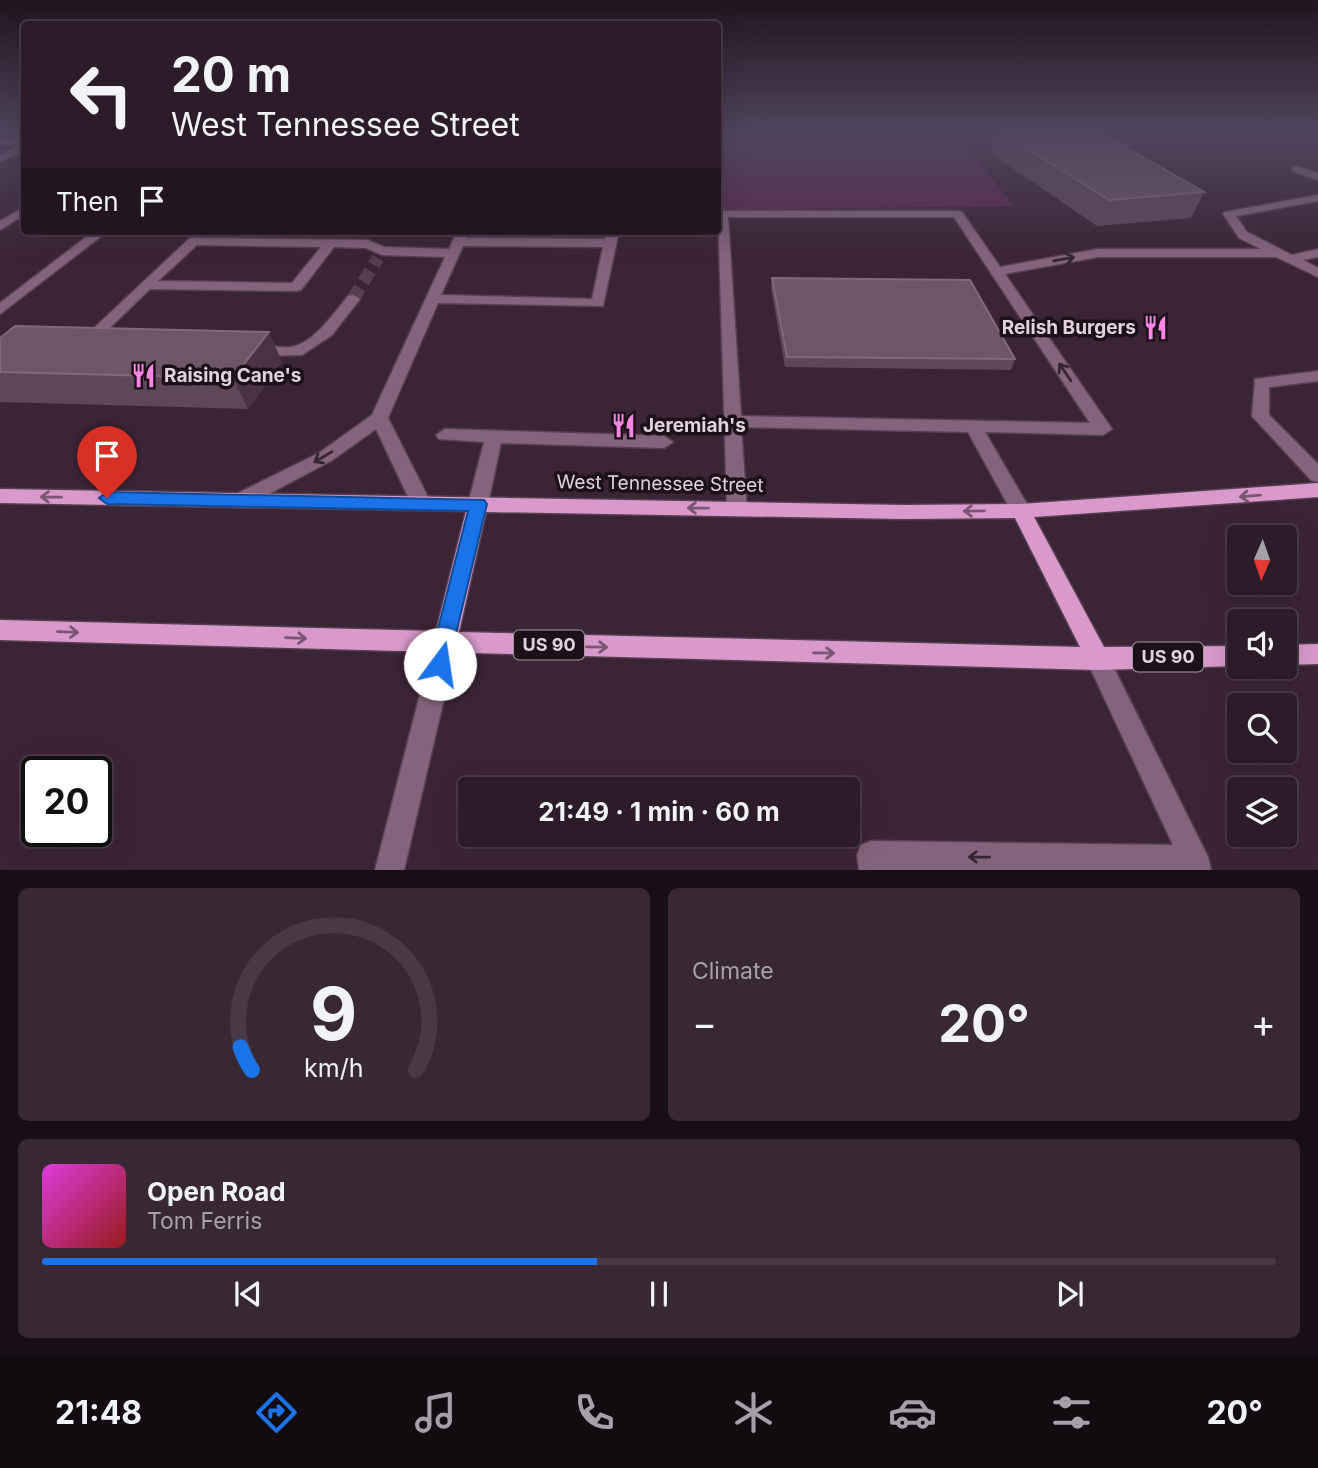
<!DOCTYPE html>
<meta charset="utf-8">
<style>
:root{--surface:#2c1b28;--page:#382834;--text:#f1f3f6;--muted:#a6a1a8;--line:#483945;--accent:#1a73e8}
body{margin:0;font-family:Inter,sans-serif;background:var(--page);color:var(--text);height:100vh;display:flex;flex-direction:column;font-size:26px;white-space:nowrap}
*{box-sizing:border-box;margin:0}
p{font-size:23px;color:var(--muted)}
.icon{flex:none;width:38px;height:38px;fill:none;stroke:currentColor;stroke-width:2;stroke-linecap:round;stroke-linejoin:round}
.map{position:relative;height:870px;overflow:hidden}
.drawer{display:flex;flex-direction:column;gap:18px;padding:18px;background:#180f16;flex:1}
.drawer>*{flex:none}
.hud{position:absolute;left:21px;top:21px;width:700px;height:214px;border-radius:7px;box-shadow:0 7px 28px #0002,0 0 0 2px var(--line);background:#2c1b28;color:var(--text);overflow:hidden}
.needle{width:46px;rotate:182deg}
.buttons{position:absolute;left:1227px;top:525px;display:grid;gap:14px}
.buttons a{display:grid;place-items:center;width:70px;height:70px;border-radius:7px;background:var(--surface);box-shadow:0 7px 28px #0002,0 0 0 2px var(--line);font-size:35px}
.speed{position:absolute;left:21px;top:756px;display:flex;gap:14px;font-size:35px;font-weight:700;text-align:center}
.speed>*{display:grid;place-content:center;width:91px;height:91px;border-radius:50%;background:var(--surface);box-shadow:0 7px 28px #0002,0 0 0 2px var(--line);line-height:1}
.speed .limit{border:4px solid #111;border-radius:10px;background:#fff;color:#111}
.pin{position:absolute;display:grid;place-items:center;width:60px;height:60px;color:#fff;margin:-72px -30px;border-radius:50% 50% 50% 0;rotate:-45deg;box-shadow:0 0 7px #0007}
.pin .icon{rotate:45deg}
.me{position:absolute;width:77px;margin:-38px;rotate:14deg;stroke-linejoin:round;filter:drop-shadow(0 0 5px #0008)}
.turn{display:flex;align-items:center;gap:24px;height:147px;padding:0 35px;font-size:32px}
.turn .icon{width:91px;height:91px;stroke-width:2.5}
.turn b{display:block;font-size:49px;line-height:60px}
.then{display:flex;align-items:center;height:66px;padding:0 35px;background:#0003;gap:14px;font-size:26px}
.big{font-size:52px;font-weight:700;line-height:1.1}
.drawer .card{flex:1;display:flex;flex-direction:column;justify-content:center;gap:10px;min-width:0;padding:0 24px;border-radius:10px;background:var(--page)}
.drawer .dial{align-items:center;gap:0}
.dial svg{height:182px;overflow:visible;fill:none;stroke:var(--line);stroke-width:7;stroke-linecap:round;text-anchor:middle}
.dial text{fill:var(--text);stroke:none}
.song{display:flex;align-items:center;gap:21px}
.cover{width:84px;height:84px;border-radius:10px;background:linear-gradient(135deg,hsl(300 70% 55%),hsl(0 70% 35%))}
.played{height:7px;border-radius:4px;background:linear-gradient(90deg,var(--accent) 45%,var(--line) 45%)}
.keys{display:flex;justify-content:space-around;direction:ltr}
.heat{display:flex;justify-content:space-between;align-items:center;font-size:38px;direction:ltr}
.drawer .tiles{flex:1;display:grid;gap:18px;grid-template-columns:1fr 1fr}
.card:last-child{grid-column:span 2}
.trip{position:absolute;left:458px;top:777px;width:402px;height:70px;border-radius:7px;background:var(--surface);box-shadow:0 7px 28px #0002,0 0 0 2px var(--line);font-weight:700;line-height:70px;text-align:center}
.tabs{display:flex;height:112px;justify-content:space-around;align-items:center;background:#120b10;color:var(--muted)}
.tabs .icon{width:49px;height:49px}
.tabs .selected{color:var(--accent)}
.tabs b{font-size:32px;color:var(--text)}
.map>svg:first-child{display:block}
.green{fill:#58284f}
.water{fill:#290023}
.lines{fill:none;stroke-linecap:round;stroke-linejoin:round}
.minor-tunnel{stroke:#543e4f;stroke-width:13;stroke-dasharray:13 7;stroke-linecap:butt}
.minor-casing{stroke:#564051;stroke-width:3}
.major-casing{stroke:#564051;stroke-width:3}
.minor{fill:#83647c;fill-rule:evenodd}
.major{fill:#d99acb;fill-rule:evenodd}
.wall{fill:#5f475a}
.shaded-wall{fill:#4b3346}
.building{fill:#6d5668;stroke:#7f6a7a;stroke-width:2}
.oneway{stroke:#362632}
.oneway2{stroke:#7a5672}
.route{fill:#1a73e8;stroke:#114b97;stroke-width:2}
.labels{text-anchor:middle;stroke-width:7;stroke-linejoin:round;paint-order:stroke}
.shield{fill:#1c1119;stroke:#a698a2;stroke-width:2}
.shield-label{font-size:18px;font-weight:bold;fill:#e1d2dd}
.poi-label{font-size:19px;font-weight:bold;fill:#e1d2dd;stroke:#1c1119;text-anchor:start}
.street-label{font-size:19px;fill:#e1d2dd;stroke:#1c1119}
</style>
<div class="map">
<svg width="1318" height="870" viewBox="0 0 1318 870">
<rect width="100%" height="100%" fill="#3b2436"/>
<polygon class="green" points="718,134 956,134 1014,206 718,210"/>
<polygon class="water" points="964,134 1279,134 1127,140"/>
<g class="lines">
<polyline class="minor-tunnel" points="353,299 378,258"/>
<defs>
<g id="minor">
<polygon points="0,138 24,138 24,150 0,162 0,155 21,144 0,144"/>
<polygon points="1296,166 1318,173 1318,180 1292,171 1292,167"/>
<path d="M 1318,195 L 1318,201 L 1236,216 L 1247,232 L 1292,255 L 1318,249 L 1318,257 L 1303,260 L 1318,268 L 1318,277 L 1276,257 L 1098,257 L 1005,274 L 1112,429 L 1103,435 L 985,432 L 1031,511 L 1028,516 L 1014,516 L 968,432 L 741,427 L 747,509 L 744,514 L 730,514 L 727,509 L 718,211 L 958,211 L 962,212 L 1000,267 L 1098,249 L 1261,249 L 1239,238 L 1223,214 L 1225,212 ZM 728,217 L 954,217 L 1090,423 L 741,416 Z"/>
<polygon points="24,207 24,215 0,230 0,221"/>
<polygon points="94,231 108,231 0,314 0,303"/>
<path d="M 457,231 L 469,231 L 466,238 L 605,239 L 607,231 L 619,231 L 603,306 L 438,303 L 388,418 L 431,503 L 428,508 L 414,508 L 411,503 L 376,429 L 331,461 L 248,505 L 234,505 L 231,500 L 234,495 L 319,453 L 372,415 L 445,257 L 382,255 L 366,248 L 334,247 L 301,290 L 296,291 L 150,289 L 90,347 L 85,349 L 77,344 L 190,238 L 368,240 L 384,247 L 449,249 ZM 197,245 L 321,247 L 292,283 L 158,281 ZM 463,246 L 603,247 L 592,299 L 441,295 Z"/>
<path d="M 353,295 L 360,299 L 332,335 L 302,355 L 256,356 L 248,351 C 259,341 278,349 291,347 C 313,344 335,312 348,296 Z"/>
<polygon points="1318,371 1318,381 1269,387 1269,415 1318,464 1318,482 1311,480 1252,416 1255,379"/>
<polygon points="445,429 664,436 673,442 664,448 501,443 488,504 485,509 471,509 468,504 484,442 439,439 436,435"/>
<polygon points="445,633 453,636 457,643 404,870 375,870 433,643 437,636"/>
<polygon points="1098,648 1106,652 1208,857 1211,870 859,870 857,855 861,845 871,841 1173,845 1086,659 1090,652"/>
</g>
<g id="major">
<path d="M 1318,483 L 1318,497 L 1034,517 L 1104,647 L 1239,646 L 1239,666 L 1098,670 L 0,640 L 0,620 L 436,631 L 466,511 L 0,503 L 0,489 L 904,505 L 1021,504 ZM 486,512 L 904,519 L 1015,518 L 1080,647 L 459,632 Z"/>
<polygon points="1318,644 1318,664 1284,665 1284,645"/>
</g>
</defs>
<use href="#minor" class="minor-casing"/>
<use href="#major" class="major-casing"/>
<use href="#minor" class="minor"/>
<use href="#major" class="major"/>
</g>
<g class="wall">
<polygon points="996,134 1103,134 1204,192 1191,218 1097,226 990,153"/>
<polygon points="772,278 1015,359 1011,370 785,367 771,288"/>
<polygon points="0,338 282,362 248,409 0,402"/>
</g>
<polygon class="shaded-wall" points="269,332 282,362 248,409 233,378"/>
<g class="building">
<polygon points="1004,134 1103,134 1204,192 1109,200"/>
<polygon points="772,278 970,280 1015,359 787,357"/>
<polygon points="15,326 269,332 233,378 0,372 0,338"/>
</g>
<defs><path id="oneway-shaft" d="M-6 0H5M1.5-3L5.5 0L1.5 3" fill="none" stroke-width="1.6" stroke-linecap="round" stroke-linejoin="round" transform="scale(1.75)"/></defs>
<g class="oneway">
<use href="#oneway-shaft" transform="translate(1064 259) rotate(-10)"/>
<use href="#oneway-shaft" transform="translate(1065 372) rotate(-124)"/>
<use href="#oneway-shaft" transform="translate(323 457) rotate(149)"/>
<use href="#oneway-shaft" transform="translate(979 857) rotate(-179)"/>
</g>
<g class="oneway2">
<use href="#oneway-shaft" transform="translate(1250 496) rotate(175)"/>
<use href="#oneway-shaft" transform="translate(51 497) rotate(-179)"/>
<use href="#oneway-shaft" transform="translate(698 508) rotate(-179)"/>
<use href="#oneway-shaft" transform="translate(974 511) rotate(179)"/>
<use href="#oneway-shaft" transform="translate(68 632) rotate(2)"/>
<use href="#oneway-shaft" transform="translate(296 638) rotate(2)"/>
<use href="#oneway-shaft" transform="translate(597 647) rotate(1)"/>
<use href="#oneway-shaft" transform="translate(824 653) rotate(1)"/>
</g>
<linearGradient id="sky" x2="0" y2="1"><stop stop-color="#20141e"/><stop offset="0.52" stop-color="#4f455d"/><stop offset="1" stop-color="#4f455d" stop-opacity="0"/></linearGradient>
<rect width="1318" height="256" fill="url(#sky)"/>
<polygon class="route" points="107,492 484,500 487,504 447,671 440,674 432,671 429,664 468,511 107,504 99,498"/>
<defs>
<symbol id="restaurant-bare" viewBox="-9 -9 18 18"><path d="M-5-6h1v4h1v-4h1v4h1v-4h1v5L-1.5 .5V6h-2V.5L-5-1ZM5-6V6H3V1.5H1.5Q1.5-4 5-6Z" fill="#fb86e5" stroke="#1c1119" stroke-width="2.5" paint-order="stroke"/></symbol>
</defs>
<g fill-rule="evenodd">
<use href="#restaurant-bare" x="1138" y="310" width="35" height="35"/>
<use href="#restaurant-bare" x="126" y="358" width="35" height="35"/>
<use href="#restaurant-bare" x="606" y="408" width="35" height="35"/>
</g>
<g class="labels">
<g class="shield">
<rect x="514" y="630.5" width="70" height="29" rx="5"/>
<rect x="1133" y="642.5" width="70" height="29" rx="5"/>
</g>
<g class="shield-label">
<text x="549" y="651">US 90</text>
<text x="1168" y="663">US 90</text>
</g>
<g class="poi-label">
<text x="1136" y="334" text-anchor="end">Relish Burgers</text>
<text x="164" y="382">Raising Cane's</text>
<text x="643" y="432">Jeremiah's</text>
</g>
<g class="street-label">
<text transform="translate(660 483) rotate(1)" y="7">West Tennessee Street</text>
</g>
</g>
</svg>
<div class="buttons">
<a><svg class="needle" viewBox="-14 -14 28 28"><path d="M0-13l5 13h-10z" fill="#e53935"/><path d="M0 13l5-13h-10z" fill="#a6a1a8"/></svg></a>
<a><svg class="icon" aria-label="sound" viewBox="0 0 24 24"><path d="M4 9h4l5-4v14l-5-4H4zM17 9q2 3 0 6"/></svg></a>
<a><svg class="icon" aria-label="search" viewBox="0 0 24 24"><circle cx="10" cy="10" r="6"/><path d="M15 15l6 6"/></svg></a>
<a><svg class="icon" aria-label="layers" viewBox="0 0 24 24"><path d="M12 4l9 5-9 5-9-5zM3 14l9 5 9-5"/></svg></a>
</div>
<div class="speed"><div class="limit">20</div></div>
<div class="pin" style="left:107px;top:498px;background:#d93025"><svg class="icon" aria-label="arrive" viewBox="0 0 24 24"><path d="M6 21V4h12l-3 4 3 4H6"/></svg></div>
<svg class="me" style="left:440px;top:664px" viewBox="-20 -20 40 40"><circle r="19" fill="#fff"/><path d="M0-13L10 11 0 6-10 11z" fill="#1a73e8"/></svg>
<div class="trip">21:49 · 1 min · 60 m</div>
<div class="hud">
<div class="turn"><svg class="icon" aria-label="left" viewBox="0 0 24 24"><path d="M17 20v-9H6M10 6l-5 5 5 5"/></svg><div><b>20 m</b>West Tennessee Street</div></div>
<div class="then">Then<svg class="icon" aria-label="arrive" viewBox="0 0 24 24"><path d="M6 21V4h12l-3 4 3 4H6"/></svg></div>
</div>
</div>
<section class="drawer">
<div class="tiles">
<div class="card dial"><svg viewBox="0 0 100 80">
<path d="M14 69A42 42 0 1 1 86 69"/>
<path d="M14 69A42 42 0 0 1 9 59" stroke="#1a73e8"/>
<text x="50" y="56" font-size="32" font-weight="700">9</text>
<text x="50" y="72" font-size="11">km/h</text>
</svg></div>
<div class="card"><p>Climate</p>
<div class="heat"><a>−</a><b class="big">20°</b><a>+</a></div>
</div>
<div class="card">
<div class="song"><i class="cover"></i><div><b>Open Road</b><p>Tom Ferris</p></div></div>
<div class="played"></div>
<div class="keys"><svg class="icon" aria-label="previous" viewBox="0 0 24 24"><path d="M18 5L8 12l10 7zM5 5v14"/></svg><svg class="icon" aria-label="pause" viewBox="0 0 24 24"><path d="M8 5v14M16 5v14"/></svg><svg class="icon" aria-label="next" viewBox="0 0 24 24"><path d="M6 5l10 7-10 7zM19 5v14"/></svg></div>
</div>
</div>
</section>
<nav class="tabs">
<b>21:48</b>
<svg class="icon selected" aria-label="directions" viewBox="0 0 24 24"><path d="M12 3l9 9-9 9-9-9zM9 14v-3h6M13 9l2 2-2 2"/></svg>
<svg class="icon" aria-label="music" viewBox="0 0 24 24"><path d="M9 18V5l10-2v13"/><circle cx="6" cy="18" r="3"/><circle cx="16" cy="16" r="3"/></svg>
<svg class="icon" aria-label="phone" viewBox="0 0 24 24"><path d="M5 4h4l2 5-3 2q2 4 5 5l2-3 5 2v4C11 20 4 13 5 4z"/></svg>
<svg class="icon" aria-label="climate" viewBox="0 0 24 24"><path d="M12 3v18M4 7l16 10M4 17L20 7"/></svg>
<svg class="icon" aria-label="car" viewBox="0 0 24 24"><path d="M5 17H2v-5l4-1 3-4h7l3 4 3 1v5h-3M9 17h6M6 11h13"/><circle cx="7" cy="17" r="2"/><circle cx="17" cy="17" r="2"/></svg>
<svg class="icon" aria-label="filters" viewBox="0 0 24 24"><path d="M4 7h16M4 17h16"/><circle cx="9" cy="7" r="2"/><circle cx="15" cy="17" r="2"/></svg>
<b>20°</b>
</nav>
